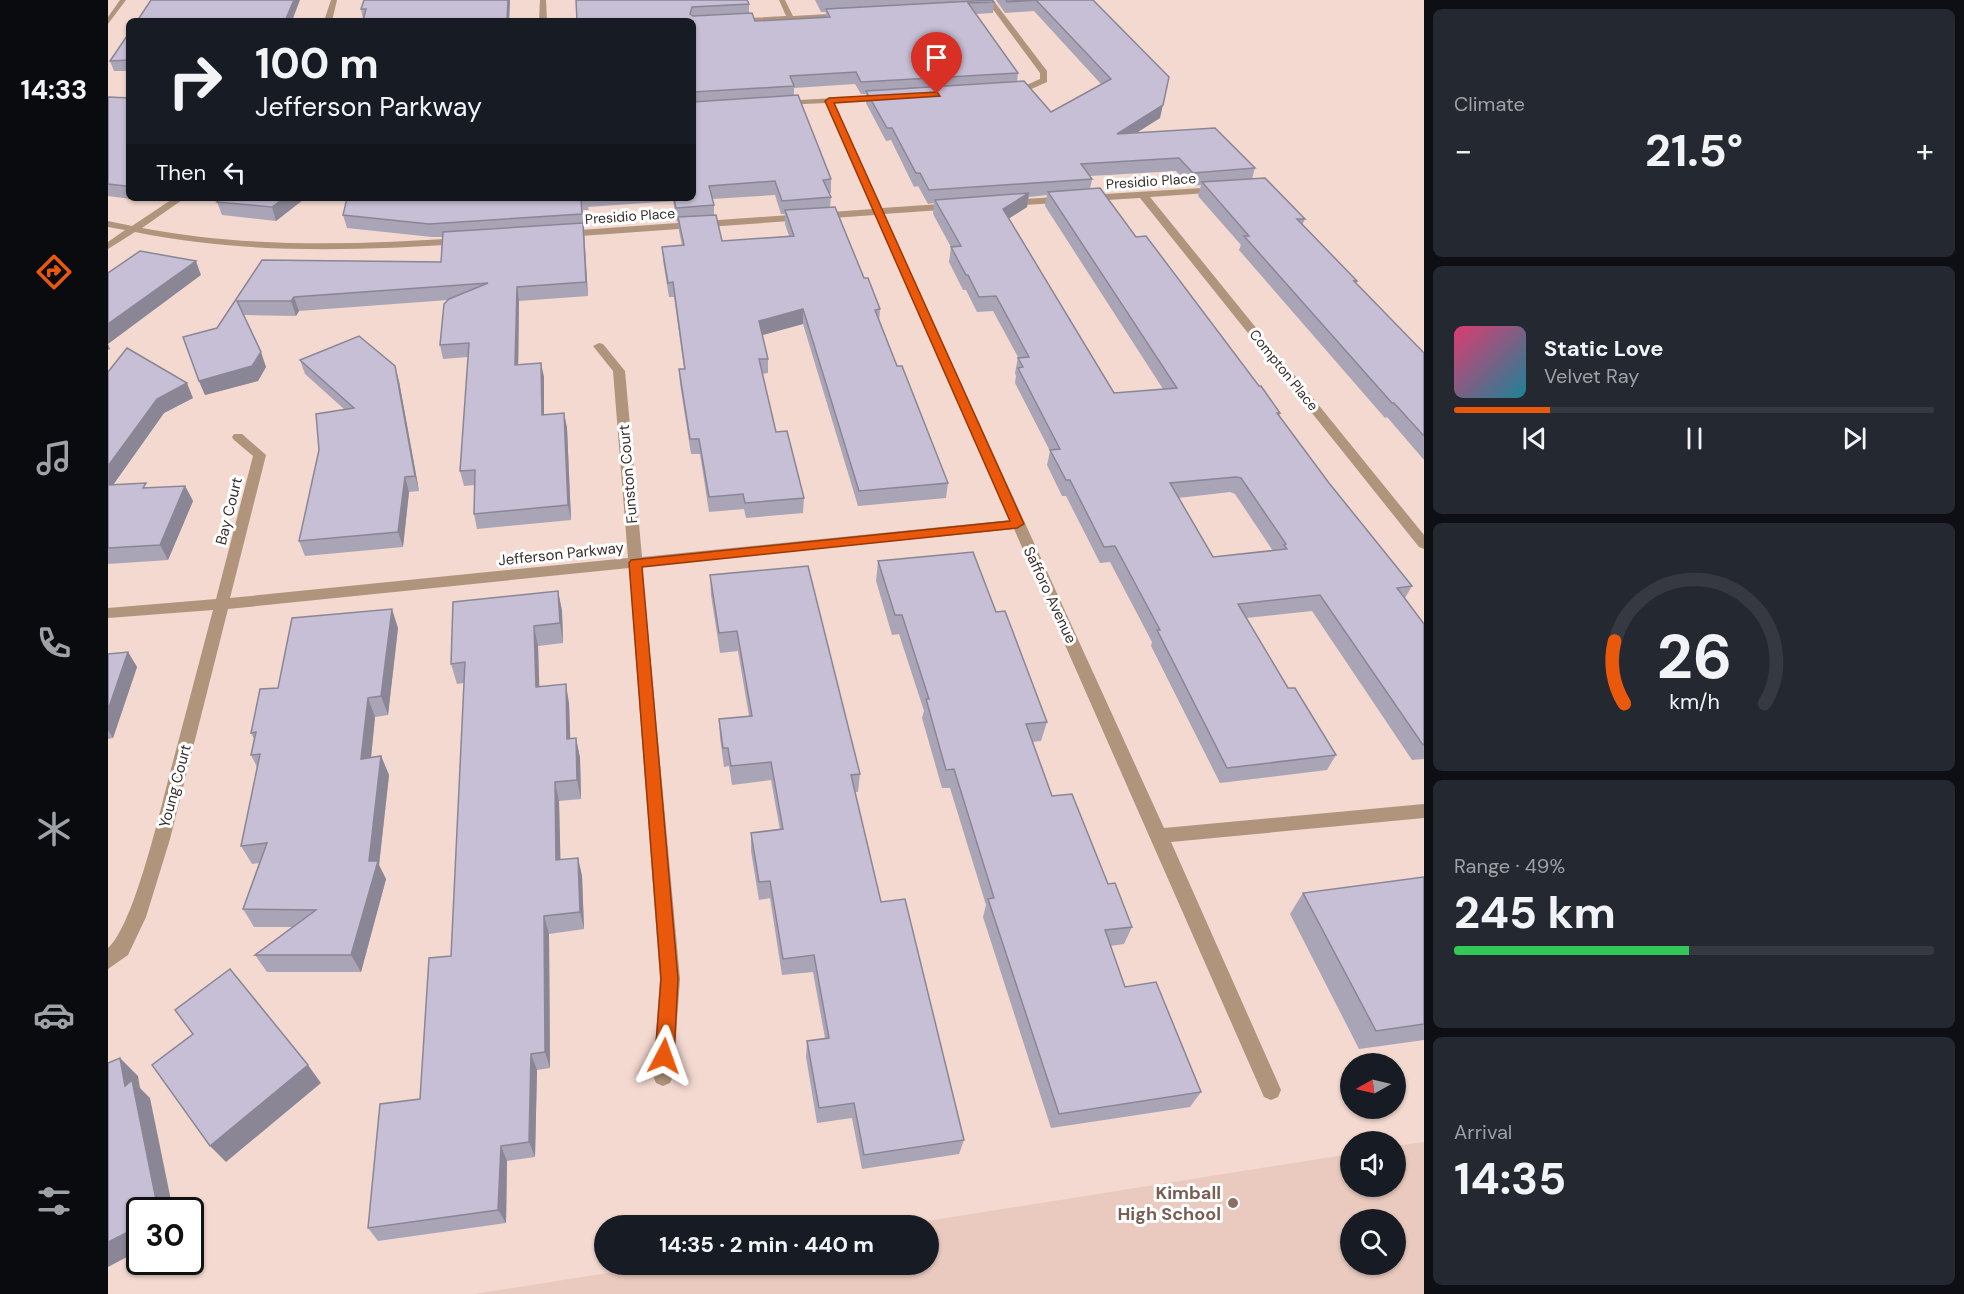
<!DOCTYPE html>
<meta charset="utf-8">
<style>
:root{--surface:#171b24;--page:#242831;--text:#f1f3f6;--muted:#9ea1a6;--line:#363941;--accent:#ea580c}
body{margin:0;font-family:"DM Sans",sans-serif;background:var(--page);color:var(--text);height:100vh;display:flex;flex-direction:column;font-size:22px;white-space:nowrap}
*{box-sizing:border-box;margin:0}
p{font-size:20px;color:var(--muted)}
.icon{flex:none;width:33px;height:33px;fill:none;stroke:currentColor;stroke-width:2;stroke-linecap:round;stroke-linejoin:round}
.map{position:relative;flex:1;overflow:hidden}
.panel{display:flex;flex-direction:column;gap:9px;padding:9px;background:#0d0f14;width:540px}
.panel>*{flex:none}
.hud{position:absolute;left:18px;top:18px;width:570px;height:183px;border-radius:9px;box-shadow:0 2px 4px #0004;background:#171b24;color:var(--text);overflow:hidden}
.needle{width:39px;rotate:262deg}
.buttons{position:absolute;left:1232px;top:1053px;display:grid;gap:12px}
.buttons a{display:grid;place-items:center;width:66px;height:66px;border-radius:50%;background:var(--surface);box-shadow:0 2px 4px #0004;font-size:30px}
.speed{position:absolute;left:18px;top:1197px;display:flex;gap:12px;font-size:30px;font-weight:700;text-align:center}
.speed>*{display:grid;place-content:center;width:78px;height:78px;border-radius:50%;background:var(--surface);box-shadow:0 2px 4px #0004;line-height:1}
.speed .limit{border:3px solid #111;border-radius:9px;background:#fff;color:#111}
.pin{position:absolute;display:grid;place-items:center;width:51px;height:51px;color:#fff;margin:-62px -26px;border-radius:50% 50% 50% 0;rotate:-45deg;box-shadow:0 0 6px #0007}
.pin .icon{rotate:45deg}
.me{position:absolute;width:66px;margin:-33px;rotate:4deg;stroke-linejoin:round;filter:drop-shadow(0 0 4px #0008)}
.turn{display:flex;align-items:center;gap:21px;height:126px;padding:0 30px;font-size:27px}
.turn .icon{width:78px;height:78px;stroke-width:2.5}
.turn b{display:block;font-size:42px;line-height:51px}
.then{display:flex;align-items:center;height:57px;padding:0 30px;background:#0003;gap:12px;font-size:22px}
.big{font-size:45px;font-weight:700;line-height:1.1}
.panel .card{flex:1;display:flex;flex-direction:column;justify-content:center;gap:9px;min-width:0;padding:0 21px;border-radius:9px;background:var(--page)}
.panel .dial{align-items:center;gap:0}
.dial svg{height:156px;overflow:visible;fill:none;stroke:var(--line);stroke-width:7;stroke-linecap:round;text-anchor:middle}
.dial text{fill:var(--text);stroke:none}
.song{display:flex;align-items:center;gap:18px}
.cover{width:72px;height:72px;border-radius:9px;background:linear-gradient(135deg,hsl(340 70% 55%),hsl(190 70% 35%))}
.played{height:6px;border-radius:3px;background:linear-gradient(90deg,var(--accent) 20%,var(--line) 20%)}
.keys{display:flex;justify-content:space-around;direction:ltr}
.heat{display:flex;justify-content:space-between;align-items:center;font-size:33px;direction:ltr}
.charge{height:9px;border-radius:4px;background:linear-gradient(90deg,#34c759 49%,var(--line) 0)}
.trip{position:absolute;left:486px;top:1215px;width:345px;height:60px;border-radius:30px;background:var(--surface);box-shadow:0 2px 4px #0004;font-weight:700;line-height:60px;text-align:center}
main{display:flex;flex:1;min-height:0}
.menu{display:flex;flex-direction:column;width:108px;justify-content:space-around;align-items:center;background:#090b0e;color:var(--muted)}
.menu .icon{width:42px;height:42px}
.menu .on{color:var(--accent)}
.menu b{font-size:27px;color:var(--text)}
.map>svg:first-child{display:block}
.built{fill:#eacabe;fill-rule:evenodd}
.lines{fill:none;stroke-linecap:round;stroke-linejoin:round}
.minor{fill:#b0947b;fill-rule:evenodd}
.wall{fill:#aaa4b7;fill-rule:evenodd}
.shaded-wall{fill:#8b8695}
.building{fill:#c6bfd5;stroke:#8b8695;stroke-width:1.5;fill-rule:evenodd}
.route{fill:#ea580c;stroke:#983908;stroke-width:1.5}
.education-dot{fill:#8d6e63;stroke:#fff;stroke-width:2}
.labels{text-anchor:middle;stroke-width:6;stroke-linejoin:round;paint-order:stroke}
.far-street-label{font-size:14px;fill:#382e2b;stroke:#fff}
.street-label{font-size:15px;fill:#382e2b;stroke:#fff}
.near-education-label{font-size:18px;font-weight:bold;fill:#785e54;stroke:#fff;text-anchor:end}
</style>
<main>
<nav class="menu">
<b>14:33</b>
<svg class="icon on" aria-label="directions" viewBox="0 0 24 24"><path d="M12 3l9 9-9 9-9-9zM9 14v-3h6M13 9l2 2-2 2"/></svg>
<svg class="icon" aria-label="music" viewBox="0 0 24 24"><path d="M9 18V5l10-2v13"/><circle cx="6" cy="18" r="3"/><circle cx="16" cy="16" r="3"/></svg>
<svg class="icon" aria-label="phone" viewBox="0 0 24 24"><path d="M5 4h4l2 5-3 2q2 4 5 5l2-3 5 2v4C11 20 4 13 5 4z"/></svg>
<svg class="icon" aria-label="climate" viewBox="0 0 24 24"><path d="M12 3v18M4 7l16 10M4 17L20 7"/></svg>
<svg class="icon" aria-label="car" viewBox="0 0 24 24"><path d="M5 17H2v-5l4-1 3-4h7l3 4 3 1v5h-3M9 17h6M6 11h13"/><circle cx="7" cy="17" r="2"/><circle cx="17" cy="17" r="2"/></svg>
<svg class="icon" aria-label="filters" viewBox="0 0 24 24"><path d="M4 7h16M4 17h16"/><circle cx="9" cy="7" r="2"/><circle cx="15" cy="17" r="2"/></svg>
</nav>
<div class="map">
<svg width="1316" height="1294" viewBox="0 0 1316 1294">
<rect width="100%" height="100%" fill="#f3d9d0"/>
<path class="built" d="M 1316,1142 L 1316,1294 L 366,1294 L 550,1265 L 820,1264 L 820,1226 L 794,1225 L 1242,1154 L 1242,1186 L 1287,1186 L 1287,1146 ZM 1242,1220 L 1287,1220 L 1287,1264 L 1242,1264 Z"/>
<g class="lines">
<g class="minor">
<polygon points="12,0 18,0 0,24 0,17"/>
<polygon points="223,0 229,0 224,21 216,21"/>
<polygon points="432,0 438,0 439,21 431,21"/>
<polygon points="671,0 677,0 685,16 738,13 742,15 738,17 585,25 585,21 678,16"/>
<polygon points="878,0 885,0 939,71 939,82 919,91 899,92 899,88 914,87 932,79 932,73"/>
<path d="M 779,95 L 780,97 L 776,99 L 726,102 L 774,208 L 847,203 L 852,206 L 847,209 L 776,214 L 1056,828 L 1316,804 L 1316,818 L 1063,842 L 1170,1083 L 1173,1090 L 1170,1097 L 1163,1100 L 1156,1097 L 906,529 L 534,566 L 572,979 L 565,1076 L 562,1083 L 555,1086 L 548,1083 L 545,1076 L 552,979 L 521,568 L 120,609 L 62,839 L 38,917 L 20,955 L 0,969 L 0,948 C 26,926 53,807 63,769 C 77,716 91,663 105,610 L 0,618 L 0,608 L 108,599 L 145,456 L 126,440 L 124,437 L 126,434 L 134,434 L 158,455 L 122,598 L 520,558 L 505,371 L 485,346 L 491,343 L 495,344 L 517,371 L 534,557 L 903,520 L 767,215 L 458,237 L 453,234 L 458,231 L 765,209 L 718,103 L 674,105 L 670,103 L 674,101 Z"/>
<polygon points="1110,187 1115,190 1113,192 1042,197 1316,535 1316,549 1311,547 1032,198 900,206 895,203 900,200"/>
<path d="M 66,198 L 77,198 L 34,228 C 139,248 247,245 353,238 L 358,241 L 353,244 C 244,251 134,254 27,232 L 0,249 L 0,242 L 17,230 L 0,227 L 0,221 L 24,226 Z"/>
</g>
</g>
<g class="wall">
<polygon points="402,0 401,21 255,21 255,19 253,9"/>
<path d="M 468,0 L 641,4 L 641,13 L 647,21 L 717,17 L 718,12 L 713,12 L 707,0 L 878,0 L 886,2 L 885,13 L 868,14 L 910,73 L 909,82 L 943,112 L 993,84 L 926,11 L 897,13 L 888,0 L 985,0 L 1052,118 L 1028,133 L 1147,168 L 1144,179 L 1197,219 L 1194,225 L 1249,281 L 1248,283 L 1316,353 L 1316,460 L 1279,417 L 1277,418 L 1131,250 L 1133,245 L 1090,196 L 1093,185 L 1081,186 L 1068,171 L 982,176 L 984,179 L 982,189 L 1028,237 L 1172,413 L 1171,416 L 1221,483 L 1304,586 L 1297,598 L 1316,624 L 1316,759 L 1304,760 L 1204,611 L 1138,618 L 1180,688 L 1228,755 L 1219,770 L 1112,783 L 1043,646 L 1044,642 L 1002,562 L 992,563 L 958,496 L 954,496 L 939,465 L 942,451 L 907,383 L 908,376 L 907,373 L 910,357 L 885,311 L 869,312 L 858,290 L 855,290 L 841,262 L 843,247 L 825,214 L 826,203 L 820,204 L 810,186 L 806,187 L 783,140 L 778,141 L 758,103 L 758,94 L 753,94 L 747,84 L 686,88 L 686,95 L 723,179 L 723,193 L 721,193 L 723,197 L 722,208 L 772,309 L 771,322 L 789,366 L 840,483 L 838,498 L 750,506 L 695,324 L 654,335 L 660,359 L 660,373 L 654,374 L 668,432 L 696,498 L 695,513 L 638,518 L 636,509 L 601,512 L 592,454 L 583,454 L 572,384 L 571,369 L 576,369 L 566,297 L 561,297 L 555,261 L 554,247 L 574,245 L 571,231 L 570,221 L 569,222 L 565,201 L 480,207 L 481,210 L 475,210 L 480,296 L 411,301 L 410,364 L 436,377 L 436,415 L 456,413 L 459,428 L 463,520 L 369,529 L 366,514 L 367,485 L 356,486 L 352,471 L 360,357 L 335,359 L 332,345 L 340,300 L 191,311 L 188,316 L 136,315 L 158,367 L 150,381 L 97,395 L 91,381 L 109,328 L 154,260 L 333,262 L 334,237 L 324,237 L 239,228 L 235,215 L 239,198 L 585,198 L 585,21 ZM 667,195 L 673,214 L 677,214 L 677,224 L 681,236 L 614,241 L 606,215 L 606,205 L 604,199 ZM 939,195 L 937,206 L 1055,389 L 1006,393 L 900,219 L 919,207 L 921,197 ZM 1122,492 L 1127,494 L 1165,551 L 1105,557 L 1070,498 Z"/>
<polygon points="21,33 21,71 6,71 2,61"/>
<polygon points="0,97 21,98 21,198 25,198 23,199 0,196"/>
<polygon points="194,201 168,221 114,215 109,202"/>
<polygon points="192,360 291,381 311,491 301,492 295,547 197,556 191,541 236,409 197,374"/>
<polygon points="0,372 85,398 56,413 5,485 41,488 77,486 85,501 60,560 0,564"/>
<polygon points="770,561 888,612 939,722 933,741 924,742 944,796 1000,884 1024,927 1016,944 1002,946 1017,987 1093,1092 1082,1107 943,1128 875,917 878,905 842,788 834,788 814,718 816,711 791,634 784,635 768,581"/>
<polygon points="602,575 752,774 750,792 747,792 773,902 856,1140 851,1154 754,1169 744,1118 709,1123 698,1057 699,1041 717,1038 705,972 674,975 662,898 651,900 643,851 643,833 672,830 663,780 624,785 621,766 616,767 612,738 611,719 641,716 630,651 612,653 603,595"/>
<polygon points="450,591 454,611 455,643 430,646 431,687 461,703 462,739 468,738 472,758 473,799 451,801 452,860 470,858 474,876 476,929 441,934 442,1068 429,1070 427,1157 399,1161 398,1223 270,1241 260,1228 312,1099 343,956 356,683 349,684 343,664"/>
<polygon points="290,628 280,715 267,717 263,758 273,756 281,775 271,865 278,879 253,972 159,972 147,955 184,927 146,927 135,909 151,863 144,864 133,846 149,767 143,755 146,739 143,733 170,688"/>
<polygon points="20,652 29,667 5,738 0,739 0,654"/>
<polygon points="1316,877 1316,1040 1251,1049 1182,914 1195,893"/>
</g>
<g class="shaded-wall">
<polygon points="186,0 192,0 184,21 177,21"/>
<polygon points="400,0 402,0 401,21 399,21"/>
<polygon points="1055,105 1052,118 1006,147 1009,134"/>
<polygon points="21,184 21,193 18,186"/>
<polygon points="921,193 919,207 892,224 895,209"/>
<polygon points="176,198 197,198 168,221 164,207"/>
<polygon points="475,223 476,237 480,296 478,282"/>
<polygon points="88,261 93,275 0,344 2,349 0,350 0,324"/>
<polygon points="409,287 411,301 410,379 407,365"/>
<polygon points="186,297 191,311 188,316 183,301"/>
<polygon points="695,309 695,324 651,336 651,321"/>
<polygon points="153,352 158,367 150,381 97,395 91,381"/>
<polygon points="433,363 436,377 436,430 434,415"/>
<polygon points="287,366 291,381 311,491 307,476"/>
<polygon points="79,383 85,398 56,413 0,492 0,466 49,399"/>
<polygon points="456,413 459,428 463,520 460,505"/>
<polygon points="297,477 301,492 295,547 290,532"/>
<polygon points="77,486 85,501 60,560 52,545"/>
<polygon points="450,591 454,611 455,643 452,623"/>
<polygon points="284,609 290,628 280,715 273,696"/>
<polygon points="426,626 430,646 432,706 428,687"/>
<polygon points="20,652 29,667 5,738 0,730 0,710"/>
<polygon points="458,684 461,703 463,759 459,739"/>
<polygon points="260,698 267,717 261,777 253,759"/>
<polygon points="468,738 472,758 473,799 469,780"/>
<polygon points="273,756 281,775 271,865 278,879 253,972 243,955 261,861"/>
<polygon points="447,782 451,801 453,879 448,860"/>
<polygon points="470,858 474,876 476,929 472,912"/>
<polygon points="436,916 441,934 442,1068 437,1052"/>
<polygon points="423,1054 429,1070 427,1157 421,1142"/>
<polygon points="12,1058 30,1076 32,1088 42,1098 65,1210 50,1210 17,1086"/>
<polygon points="200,1065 213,1083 118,1162 102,1146"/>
<polygon points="393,1146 399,1161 398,1223 390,1210"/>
<polygon points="32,1226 32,1250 0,1267 0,1242"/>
</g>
<g class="building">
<polygon points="43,0 186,0 177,21 29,21"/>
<polygon points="256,0 400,0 399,21 255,21 258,9 253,9"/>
<polygon points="468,0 639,0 641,4 584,7 582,14 585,16 644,13 647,21 722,17 718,9 884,0 886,2 860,3 910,73 753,82 748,72 682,76 686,86 585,92 585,21 469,21"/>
<polygon points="898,0 985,0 1061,77 1055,105 1009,134 1107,128 1147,168 1085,173 1071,158 973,164 984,179 821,190 812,173 808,173 784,128 779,128 758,91 916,81 943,112 1003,79 928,0 899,2"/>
<polygon points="21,33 21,60 2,61"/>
<polygon points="690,95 723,179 715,180 723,197 674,201 667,181 601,186 606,205 568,208 566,198 585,198 585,102"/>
<polygon points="0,97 21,98 21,184 18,186 0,184"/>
<polygon points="1157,178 1197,219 1189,219 1249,281 1246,281 1316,353 1316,436 1286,403 1284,403 1136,236 1141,236 1094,182"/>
<path d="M 992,188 L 1028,237 L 1038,236 L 1151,386 L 1153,386 L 1172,413 L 1169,413 L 1221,483 L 1304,586 L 1289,588 L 1316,624 L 1316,745 L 1315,745 L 1212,595 L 1130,604 L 1180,688 L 1187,688 L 1228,755 L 1119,768 L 1049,630 L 1052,630 L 1007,546 L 996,547 L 962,480 L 958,480 L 942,450 L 952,449 L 910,368 L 915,367 L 910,358 L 921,357 L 888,296 L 871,297 L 860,275 L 858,275 L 843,247 L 853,246 L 827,200 L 921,193 L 895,209 L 1006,393 L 1069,388 L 940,192 ZM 1128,477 L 1133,478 L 1178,544 L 1176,545 L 1179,549 L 1105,557 L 1062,483 Z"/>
<polygon points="113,198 176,198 164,207 109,202"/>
<polygon points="239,198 473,198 474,214 321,224 235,215"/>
<polygon points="727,207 756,278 760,278 772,309 767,310 789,366 794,366 840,483 751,491 695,309 651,321 660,359 651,359 668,432 679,431 696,498 637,503 635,494 601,497 591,439 582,439 571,369 577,369 565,282 560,283 554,247 576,245 570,217 608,215 614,241 686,236 677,210"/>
<polygon points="475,223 478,282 409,287 407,365 433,363 434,415 456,413 460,505 366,514 367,470 352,471 361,343 332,345 336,304 341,299 380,283 186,297 183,301 129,301 153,352 144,366 91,381 75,337 109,328 154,260 333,262 335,232"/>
<polygon points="32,251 88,261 0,324 0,273"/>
<polygon points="251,336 287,366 307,476 297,477 290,532 191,541 211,450 208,414 246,408 192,360"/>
<polygon points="19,348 79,383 49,399 0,466 0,372"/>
<polygon points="38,483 35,488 77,486 52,545 0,548 0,485"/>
<polygon points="865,552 888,612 897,611 939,722 918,724 944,796 964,794 1000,884 1007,883 1024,927 997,930 1017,987 1048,982 1093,1092 951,1114 880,899 886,898 846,769 838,770 818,699 821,699 794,615 787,615 770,561"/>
<polygon points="700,566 752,774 743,775 773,902 797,899 856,1140 756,1155 746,1103 711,1108 699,1041 721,1038 706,955 675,959 662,881 651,882 643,833 675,829 663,762 623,766 620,748 615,748 611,719 644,716 629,631 611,633 602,575"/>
<polygon points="450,591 452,623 426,626 428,687 458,684 459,739 468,738 469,780 447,782 448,860 470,858 472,912 436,916 437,1052 423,1054 421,1142 393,1146 390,1210 260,1228 272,1104 312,1099 321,958 343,956 357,662 343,664 345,602"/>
<polygon points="284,609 273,696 260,698 253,759 273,756 261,861 270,861 243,955 147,955 208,910 135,909 159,843 133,846 152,754 143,755 148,732 143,733 152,689 170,688 184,618"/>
<polygon points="20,652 0,710 0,654"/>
<polygon points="1316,877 1316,1024 1268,1031 1195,893"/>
<polygon points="122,969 200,1065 102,1146 44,1065 85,1034 67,1010"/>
<polygon points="12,1058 17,1086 24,1080 50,1210 32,1210 32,1226 0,1242 0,1063"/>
</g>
<polygon class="route" points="829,92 832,96 726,103 916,524 909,528 534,567 570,979 566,1056 563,1063 556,1065 550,1063 547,1056 553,979 521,563 523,560 902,521 717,101 721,98"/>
<circle class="education-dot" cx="1125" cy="1203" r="6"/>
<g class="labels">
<g class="far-street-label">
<text transform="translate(1043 181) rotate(-4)" y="5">Presidio Place</text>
<text transform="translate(522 216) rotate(-4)" y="5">Presidio Place</text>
<text transform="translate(1176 370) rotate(51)" y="5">Compton Place</text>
</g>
<g class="street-label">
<text transform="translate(520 474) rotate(-95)" y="5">Funston Court</text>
<text transform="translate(121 511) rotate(-76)" y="5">Bay Court</text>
<text transform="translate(453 554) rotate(-6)" y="5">Jefferson Parkway</text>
<text transform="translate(942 595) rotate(65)" y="5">Safforo Avenue</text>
<text transform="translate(67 786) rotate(-75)" y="5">Young Court</text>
</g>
<g class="near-education-label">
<text x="1113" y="1199">Kimball<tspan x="1113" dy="21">High School</tspan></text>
</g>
</g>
</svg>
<div class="buttons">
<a><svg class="needle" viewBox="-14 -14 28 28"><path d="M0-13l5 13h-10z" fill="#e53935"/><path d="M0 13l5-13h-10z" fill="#9ea1a6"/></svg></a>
<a><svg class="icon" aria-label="sound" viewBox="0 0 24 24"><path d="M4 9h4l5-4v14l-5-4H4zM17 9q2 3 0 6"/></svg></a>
<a><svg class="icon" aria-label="search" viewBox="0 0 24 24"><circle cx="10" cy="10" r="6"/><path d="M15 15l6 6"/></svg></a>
</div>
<div class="speed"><div class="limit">30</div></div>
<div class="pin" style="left:829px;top:94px;background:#d93025"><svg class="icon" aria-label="arrive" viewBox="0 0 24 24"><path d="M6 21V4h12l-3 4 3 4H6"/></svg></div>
<svg class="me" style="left:556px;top:1056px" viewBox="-20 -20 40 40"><path d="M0-17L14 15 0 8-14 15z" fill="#ea580c" stroke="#fff" stroke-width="4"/></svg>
<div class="trip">14:35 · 2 min · 440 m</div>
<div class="hud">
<div class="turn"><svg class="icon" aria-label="right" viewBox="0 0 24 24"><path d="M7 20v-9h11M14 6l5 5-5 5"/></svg><div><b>100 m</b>Jefferson Parkway</div></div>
<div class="then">Then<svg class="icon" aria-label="left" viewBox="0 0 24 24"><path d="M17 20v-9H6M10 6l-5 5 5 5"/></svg></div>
</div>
</div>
<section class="panel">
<div class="card"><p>Climate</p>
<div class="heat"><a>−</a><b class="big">21.5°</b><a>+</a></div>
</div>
<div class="card">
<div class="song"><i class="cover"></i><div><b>Static Love</b><p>Velvet Ray</p></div></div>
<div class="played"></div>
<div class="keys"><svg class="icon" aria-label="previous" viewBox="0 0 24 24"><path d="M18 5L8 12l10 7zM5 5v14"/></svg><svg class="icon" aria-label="pause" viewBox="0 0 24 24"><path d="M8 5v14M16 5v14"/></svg><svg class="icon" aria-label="next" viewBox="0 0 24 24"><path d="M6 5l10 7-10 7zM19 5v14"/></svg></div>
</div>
<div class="card dial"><svg viewBox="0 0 100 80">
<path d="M14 69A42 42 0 1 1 86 69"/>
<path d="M14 69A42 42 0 0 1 9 37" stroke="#ea580c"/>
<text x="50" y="56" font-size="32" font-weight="700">26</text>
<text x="50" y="72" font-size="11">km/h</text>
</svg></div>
<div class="card"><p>Range · 49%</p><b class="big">245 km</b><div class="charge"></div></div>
<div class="card"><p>Arrival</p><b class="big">14:35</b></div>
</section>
</main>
